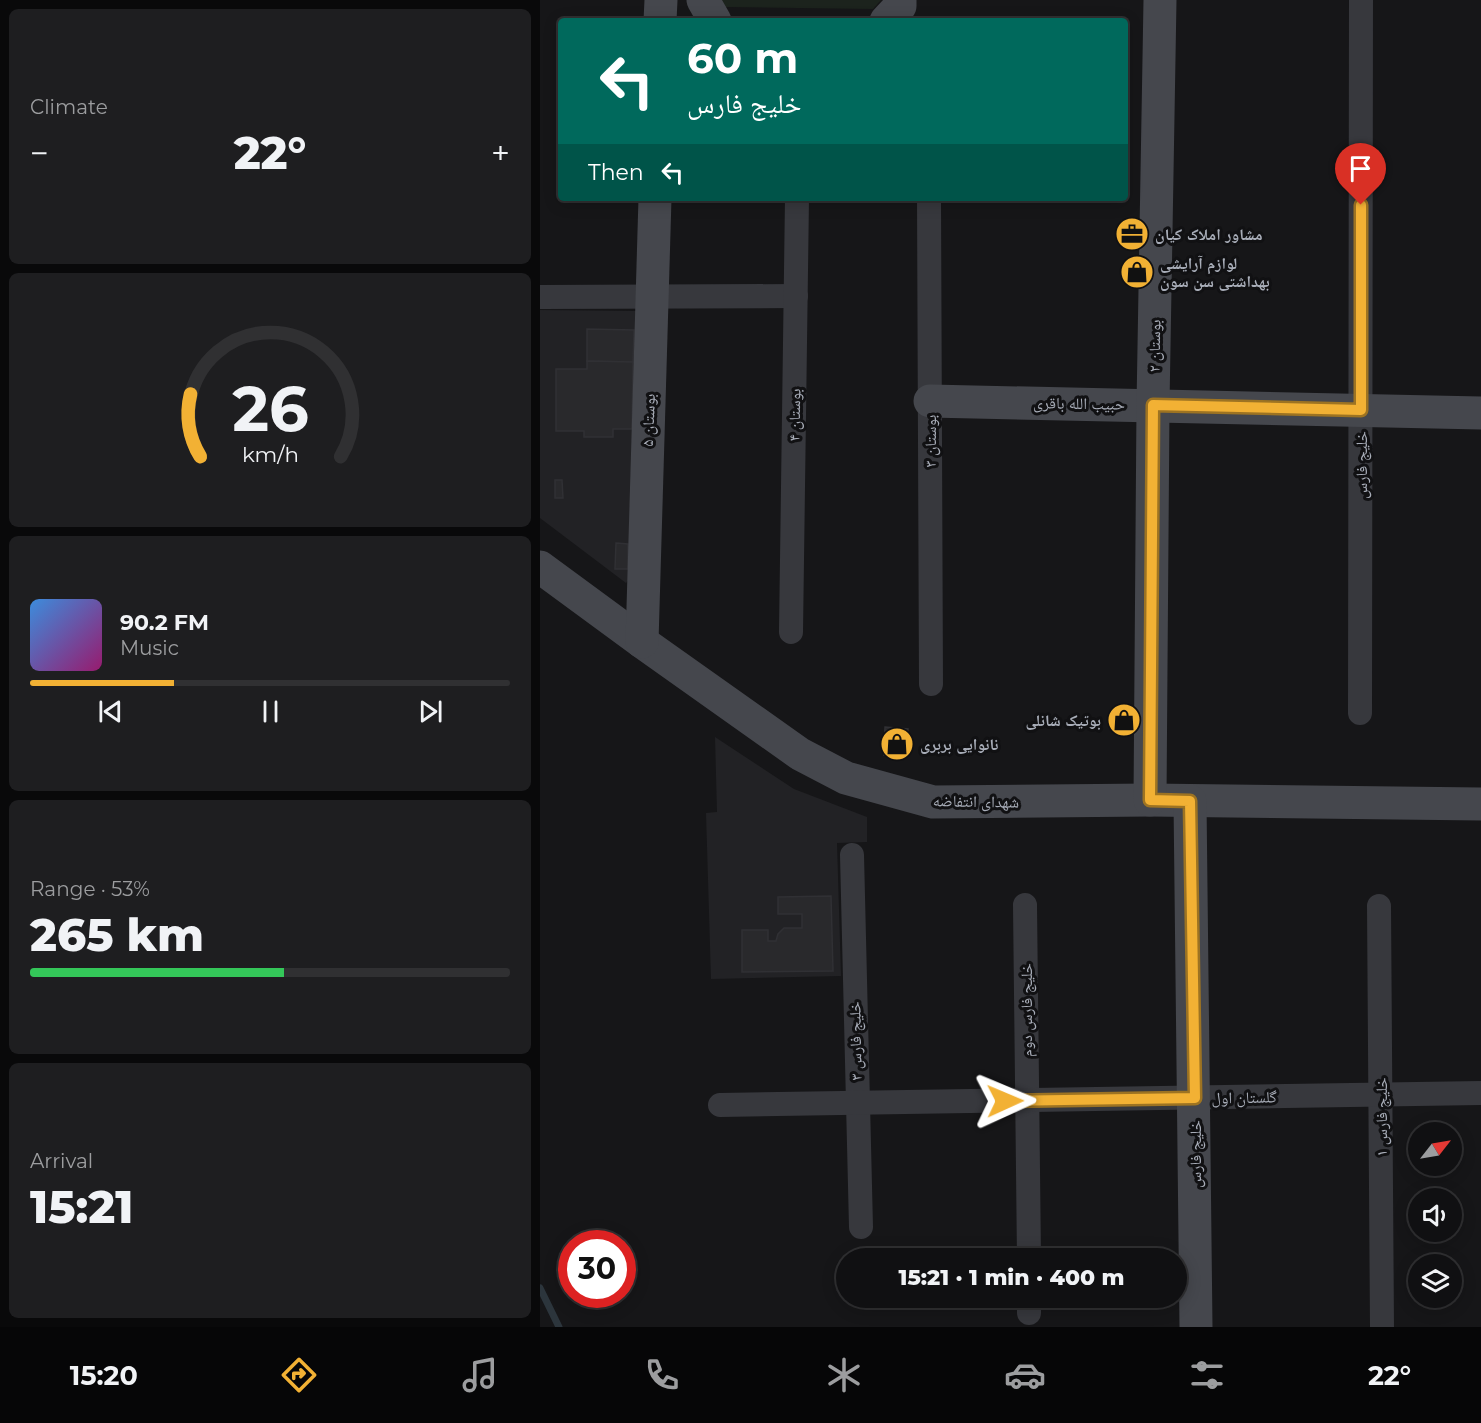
<!DOCTYPE html>
<meta charset="utf-8">
<style>
:root{--surface:#101012;--page:#1e1e20;--text:#f1f3f6;--muted:#9c9d9f;--line:#303032;--accent:#f2b134}
body{margin:0;font-family:Montserrat,"Noto Naskh Arabic",sans-serif;background:var(--page);color:var(--text);height:100vh;display:flex;flex-direction:column;font-size:22px;white-space:nowrap}
*{box-sizing:border-box;margin:0}
p{font-size:20px;color:var(--muted)}
.icon{flex:none;width:33px;height:33px;fill:none;stroke:currentColor;stroke-width:2;stroke-linecap:round;stroke-linejoin:round}
.map{position:relative;flex:1;overflow:hidden}
.drawer{display:flex;flex-direction:column;gap:9px;padding:9px;background:#09090a;width:540px}
.drawer>*{flex:none}
.top-card{position:absolute;left:18px;top:18px;width:570px;height:183px;border-radius:6px;box-shadow:0 3px 15px #0003,0 0 0 2px var(--line);background:#00695c;color:#fff;overflow:hidden}
.needle{width:39px;rotate:59deg}
.tools{position:absolute;left:868px;top:1122px;display:grid;gap:12px}
.tools a{display:grid;place-items:center;width:54px;height:54px;border-radius:50%;background:var(--surface);box-shadow:0 3px 15px #0003,0 0 0 2px var(--line);font-size:30px}
.speed{position:absolute;left:18px;top:1230px;display:flex;gap:12px;font-size:30px;font-weight:700;text-align:center}
.speed>*{display:grid;place-content:center;width:78px;height:78px;border-radius:50%;background:var(--surface);box-shadow:0 3px 15px #0003,0 0 0 2px var(--line);line-height:1}
.speed .limit{border:9px solid #d22;background:#fff;color:#111}
.pin{position:absolute;display:grid;place-items:center;width:51px;height:51px;color:#fff;margin:-62px -26px;border-radius:50% 50% 50% 0;rotate:-45deg;box-shadow:0 0 6px #0007}
.pin .icon{rotate:45deg}
.me{position:absolute;width:66px;margin:-33px;rotate:89deg;stroke-linejoin:round;filter:drop-shadow(0 0 4px #0008)}
.turn{display:flex;align-items:center;gap:21px;height:126px;padding:0 30px;font-size:27px}
.turn .icon{width:78px;height:78px;stroke-width:2.5}
.turn b{display:block;font-size:42px;line-height:51px}
.then{display:flex;align-items:center;height:57px;padding:0 30px;background:#0003;gap:12px;font-size:22px}
.big{font-size:45px;font-weight:800;line-height:1.1}
.drawer .tile{flex:1;display:flex;flex-direction:column;justify-content:center;gap:9px;min-width:0;padding:0 21px;border-radius:9px;background:var(--page)}
.drawer .dial{align-items:center;gap:0}
.dial svg{height:156px;overflow:visible;fill:none;stroke:var(--line);stroke-width:7;stroke-linecap:round;text-anchor:middle}
.dial text{fill:var(--text);stroke:none}
.song{display:flex;align-items:center;gap:18px}
.cover{width:72px;height:72px;border-radius:9px;background:linear-gradient(135deg,hsl(210 70% 55%),hsl(320 70% 35%))}
.played{height:6px;border-radius:3px;background:linear-gradient(90deg,var(--accent) 30%,var(--line) 30%)}
.keys{display:flex;justify-content:space-around;direction:ltr}
.heat{display:flex;justify-content:space-between;align-items:center;font-size:33px;direction:ltr}
.charge{height:9px;border-radius:4px;background:linear-gradient(90deg,#34c759 53%,var(--line) 0)}
.trip{position:absolute;left:296px;top:1248px;width:351px;height:60px;border-radius:30px;background:var(--surface);box-shadow:0 3px 15px #0003,0 0 0 2px var(--line);font-weight:800;line-height:60px;text-align:center}
.tabs{display:flex;height:96px;justify-content:space-around;align-items:center;background:#060607;color:var(--muted)}
.tabs .icon{width:42px;height:42px}
.tabs .selected{color:var(--accent)}
.tabs b{font-size:27px;color:var(--text)}
main{display:flex;flex:1;min-height:0}
.map>svg:first-child{display:block}
.built{fill:#222225}
.green{fill:#1c231d}
.lines{fill:none;stroke-linecap:round;stroke-linejoin:round}
.stream{stroke:#2c353c;stroke-width:7}
.building{fill:#29292c;stroke:#303034;stroke-width:1.5}
.street{stroke:#37383d;stroke-width:24}
.secondary{stroke:#45474d;stroke-width:33}
.route-casing{stroke:#9d7322;stroke-width:15}
.route{stroke:#f2b134;stroke-width:10}
.labels{text-anchor:middle;stroke-width:6;stroke-linejoin:round;paint-order:stroke}
.poi-label{font-size:16px;font-weight:bold;fill:#a8adb8;stroke:#111113;text-anchor:start}
.street-label{font-size:16px;fill:#a8adb8;stroke:#111113}
</style>
<main>
<section class="drawer">
<div class="tile"><p>Climate</p>
<div class="heat"><a>−</a><b class="big">22°</b><a>+</a></div>
</div>
<div class="tile dial"><svg viewBox="0 0 100 80">
<path d="M14 69A42 42 0 1 1 86 69"/>
<path d="M14 69A42 42 0 0 1 9 37" stroke="#f2b134"/>
<text x="50" y="56" font-size="32" font-weight="700">26</text>
<text x="50" y="72" font-size="11">km/h</text>
</svg></div>
<div class="tile">
<div class="song"><i class="cover"></i><div><b>90.2 FM</b><p>Music</p></div></div>
<div class="played"></div>
<div class="keys"><svg class="icon" aria-label="previous" viewBox="0 0 24 24"><path d="M18 5L8 12l10 7zM5 5v14"/></svg><svg class="icon" aria-label="pause" viewBox="0 0 24 24"><path d="M8 5v14M16 5v14"/></svg><svg class="icon" aria-label="next" viewBox="0 0 24 24"><path d="M6 5l10 7-10 7zM19 5v14"/></svg></div>
</div>
<div class="tile"><p>Range · 53%</p><b class="big">265 km</b><div class="charge"></div></div>
<div class="tile"><p>Arrival</p><b class="big">15:21</b></div>
</section>
<div class="map">
<svg width="941" height="1327" viewBox="0 0 941 1327">
<rect width="100%" height="100%" fill="#161618"/>
<g class="built">
<polygon points="0,310 97,311 92,576 86,583 0,518"/>
<polygon points="175,737 254,789 327,817 327,842 297,843 301,976 171,979 166,813 177,812"/>
</g>
<polygon class="green" points="181,0 341,0 333,9 185,7"/>
<g class="lines">
<polyline class="stream" points="0,1288 19,1327"/>
</g>
<g class="building">
<polygon points="47,329 94,330 93,362 47,361"/>
<polygon points="47,361 93,362 92,429 73,429 73,437 44,437 44,431 16,431 16,369 47,369"/>
<polygon points="15,480 22,480 23,498 15,498"/>
<polygon points="76,543 88,544 88,569 75,569"/>
<polygon points="345,727 368,729 366,757 344,755"/>
<polygon points="291,896 293,971 202,972 202,930 228,930 228,941 236,941 238,934 244,928 262,928 262,914 238,914 238,897"/>
</g>
<g class="lines">
<g class="street">
<polyline points="389,198 391,684"/>
<polyline points="0,297 256,296"/>
<polyline points="251,632 257,198"/>
<polyline points="820,713 821,0"/>
<polyline points="312,855 321,1227"/>
<polyline points="485,905 489,1258"/>
<polyline points="839,906 842,1327"/>
<polyline points="180,1105 941,1093"/>
<polyline points="489,1298 489,1313"/>
</g>
<g class="secondary">
<polyline points="163,0 175,21"/>
<polyline points="120,21 121,0"/>
<polyline points="346,21 360,6 360,0"/>
<polyline points="390,401 941,413"/>
<polyline points="0,567 102,642 260,754 306,778 393,802 610,800 941,804"/>
<polyline points="102,642 115,198"/>
<polyline points="610,800 613,405 620,0"/>
<polyline points="650,801 656,1327"/>
</g>
</g>
<g class="lines">
<defs>
<polyline id="route" points="465,1101 655,1098 650,801 610,800 613,405 821,410 821,205"/>
</defs>
<use href="#route" class="route-casing"/>
<use href="#route" class="route"/>
</g>
<defs>
<symbol id="office-disc" viewBox="-11 -11 22 22"><circle r="9.5" fill="#f2b134" stroke="#111113"/><path d="M-6-3h4V-5.5h4V-3h4V5H-6ZM-1-4.5V-3h2v-1.5ZM-6 0V1H6V0Z" fill="#111"/></symbol>
<symbol id="shop-disc" viewBox="-11 -11 22 22"><circle r="9.5" fill="#f2b134" stroke="#111113"/><path d="M-5-2.5h2.3a2.7 3.5 0 0 1 5.4 0H5L5.5 6h-11ZM-1.5-2.5h3a1.5 2.3 0 0 0-3 0Z" fill="#111"/></symbol>
</defs>
<g fill-rule="evenodd">
<use href="#office-disc" x="573" y="215" width="38" height="38"/>
<use href="#shop-disc" x="578" y="253" width="38" height="38"/>
<use href="#shop-disc" x="565" y="701" width="38" height="38"/>
<use href="#shop-disc" x="338" y="725" width="38" height="38"/>
</g>
<g class="labels">
<g class="poi-label">
<text x="615" y="240">مشاور املاک کیان</text>
<text x="620" y="269">لوازم آرایشی<tspan x="620" dy="18">بهداشتی سن سون</tspan></text>
<text x="561" y="726" text-anchor="end">بوتیک شانلی</text>
<text x="380" y="750">نانوایی بربری</text>
</g>
<g class="street-label">
<text transform="translate(614 346) rotate(-89)" y="6">بوستان ۲</text>
<text transform="translate(539 403) rotate(1)" y="6">حبیب الله باقری</text>
<text transform="translate(254 415) rotate(-89)" y="6">بوستان ۴</text>
<text transform="translate(108 420) rotate(-88)" y="6">بوستان ۵</text>
<text transform="translate(390 441) rotate(-90)" y="6">بوستان ۳</text>
<text transform="translate(821 465) rotate(-90)" y="6">خلیج فارس</text>
<text transform="translate(436 801) rotate(1)" y="6">شهدای انتفاضه</text>
<text transform="translate(486 1010) rotate(-90)" y="6">خلیج فارس دوم</text>
<text transform="translate(315 1041) rotate(-91)" y="6">خلیج فارس ۳</text>
<text transform="translate(704 1097) rotate(-1)" y="6">گلستان اول</text>
<text transform="translate(841 1117) rotate(-90)" y="6">خلیج فارس ۱</text>
<text transform="translate(655 1154) rotate(-90)" y="6">خلیج فارس</text>
</g>
</g>
</svg>
<div class="tools">
<a><svg class="needle" viewBox="-14 -14 28 28"><path d="M0-13l5 13h-10z" fill="#e53935"/><path d="M0 13l5-13h-10z" fill="#9c9d9f"/></svg></a>
<a><svg class="icon" aria-label="sound" viewBox="0 0 24 24"><path d="M4 9h4l5-4v14l-5-4H4zM17 9q2 3 0 6"/></svg></a>
<a><svg class="icon" aria-label="layers" viewBox="0 0 24 24"><path d="M12 4l9 5-9 5-9-5zM3 14l9 5 9-5"/></svg></a>
</div>
<div class="speed"><div class="limit">30</div></div>
<div class="pin" style="left:821px;top:205px;background:#d93025"><svg class="icon" aria-label="arrive" viewBox="0 0 24 24"><path d="M6 21V4h12l-3 4 3 4H6"/></svg></div>
<svg class="me" style="left:465px;top:1101px" viewBox="-20 -20 40 40"><path d="M0-17L14 15 0 8-14 15z" fill="#f2b134" stroke="#fff" stroke-width="4"/></svg>
<div class="trip">15:21 · 1 min · 400 m</div>
<div class="top-card">
<div class="turn"><svg class="icon" aria-label="left" viewBox="0 0 24 24"><path d="M17 20v-9H6M10 6l-5 5 5 5"/></svg><div><b>60 m</b>خلیج فارس</div></div>
<div class="then">Then<svg class="icon" aria-label="left" viewBox="0 0 24 24"><path d="M17 20v-9H6M10 6l-5 5 5 5"/></svg></div>
</div>
</div>
</main>
<nav class="tabs">
<b>15:20</b>
<svg class="icon selected" aria-label="directions" viewBox="0 0 24 24"><path d="M12 3l9 9-9 9-9-9zM9 14v-3h6M13 9l2 2-2 2"/></svg>
<svg class="icon" aria-label="music" viewBox="0 0 24 24"><path d="M9 18V5l10-2v13"/><circle cx="6" cy="18" r="3"/><circle cx="16" cy="16" r="3"/></svg>
<svg class="icon" aria-label="phone" viewBox="0 0 24 24"><path d="M5 4h4l2 5-3 2q2 4 5 5l2-3 5 2v4C11 20 4 13 5 4z"/></svg>
<svg class="icon" aria-label="climate" viewBox="0 0 24 24"><path d="M12 3v18M4 7l16 10M4 17L20 7"/></svg>
<svg class="icon" aria-label="car" viewBox="0 0 24 24"><path d="M5 17H2v-5l4-1 3-4h7l3 4 3 1v5h-3M9 17h6M6 11h13"/><circle cx="7" cy="17" r="2"/><circle cx="17" cy="17" r="2"/></svg>
<svg class="icon" aria-label="filters" viewBox="0 0 24 24"><path d="M4 7h16M4 17h16"/><circle cx="9" cy="7" r="2"/><circle cx="15" cy="17" r="2"/></svg>
<b>22°</b>
</nav>
